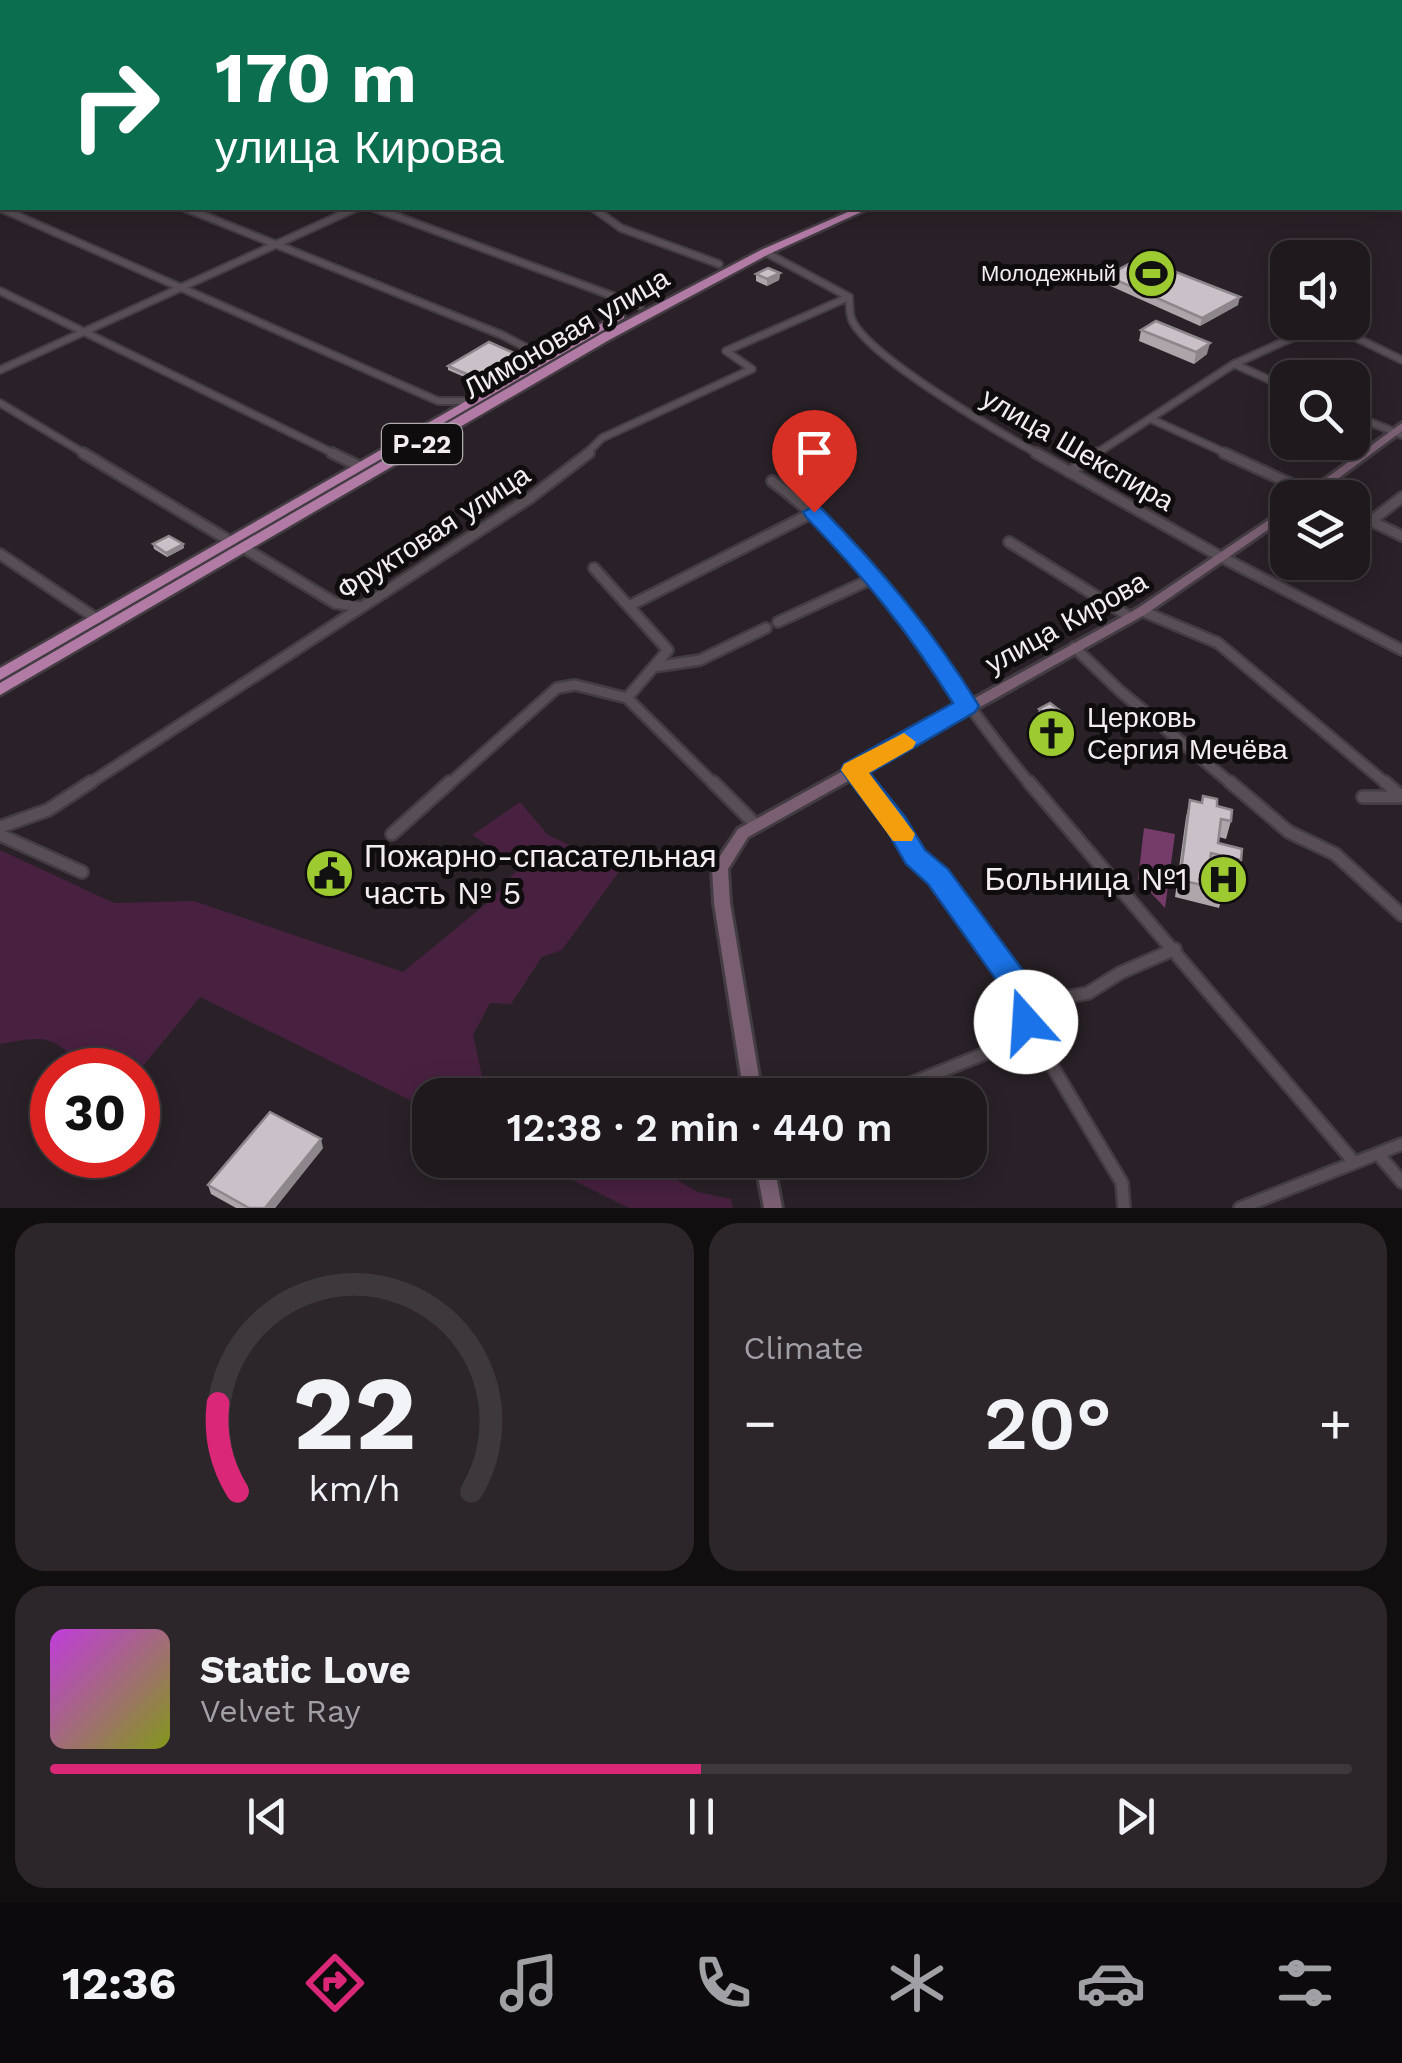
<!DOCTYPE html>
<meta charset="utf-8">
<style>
:root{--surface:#1f191d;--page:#2c262a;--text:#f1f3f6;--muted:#a1a0a4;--line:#3c383b;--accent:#db2777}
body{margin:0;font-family:"Work Sans",sans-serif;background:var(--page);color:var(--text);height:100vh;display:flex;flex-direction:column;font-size:38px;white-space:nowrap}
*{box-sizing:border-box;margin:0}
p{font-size:32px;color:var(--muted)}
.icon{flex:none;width:55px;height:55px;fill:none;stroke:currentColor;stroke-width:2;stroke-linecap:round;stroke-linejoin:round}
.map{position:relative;height:1208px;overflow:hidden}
.details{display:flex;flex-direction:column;gap:15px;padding:15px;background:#110e10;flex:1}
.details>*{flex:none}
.banner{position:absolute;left:0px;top:0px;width:1402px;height:210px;box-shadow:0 5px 25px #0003,0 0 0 2px var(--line);background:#0b6e4f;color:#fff;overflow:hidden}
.controls{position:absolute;left:1270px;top:240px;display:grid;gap:20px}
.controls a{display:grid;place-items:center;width:100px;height:100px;border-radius:20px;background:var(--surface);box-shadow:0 5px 25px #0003,0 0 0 2px var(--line);font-size:50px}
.speed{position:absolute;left:30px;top:1048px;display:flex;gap:20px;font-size:50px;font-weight:700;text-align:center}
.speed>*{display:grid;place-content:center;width:130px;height:130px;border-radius:50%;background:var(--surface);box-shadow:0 5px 25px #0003,0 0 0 2px var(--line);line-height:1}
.speed .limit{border:15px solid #d22;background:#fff;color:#111}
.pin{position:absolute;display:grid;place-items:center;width:85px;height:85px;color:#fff;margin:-102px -42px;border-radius:50% 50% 50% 0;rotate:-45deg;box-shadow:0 0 10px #0007}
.pin .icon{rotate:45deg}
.me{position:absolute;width:110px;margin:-55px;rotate:341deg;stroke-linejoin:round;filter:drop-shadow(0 0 8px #0008)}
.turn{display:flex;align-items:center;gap:35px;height:210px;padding:0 50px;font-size:45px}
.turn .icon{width:130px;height:130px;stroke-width:2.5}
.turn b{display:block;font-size:70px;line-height:85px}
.big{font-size:75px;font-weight:600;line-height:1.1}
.details .widget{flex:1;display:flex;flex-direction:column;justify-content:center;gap:15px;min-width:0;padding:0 35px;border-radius:30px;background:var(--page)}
.details .dial{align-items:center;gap:0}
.dial svg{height:260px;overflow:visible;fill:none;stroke:var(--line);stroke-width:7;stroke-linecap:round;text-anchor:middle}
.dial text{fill:var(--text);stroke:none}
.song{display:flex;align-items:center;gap:30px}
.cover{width:120px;height:120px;border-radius:15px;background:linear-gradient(135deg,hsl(290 70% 55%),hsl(70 70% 35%))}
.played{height:10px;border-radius:5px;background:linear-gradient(90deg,var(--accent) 50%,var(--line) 50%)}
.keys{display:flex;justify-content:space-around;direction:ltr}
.heat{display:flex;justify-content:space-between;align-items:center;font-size:55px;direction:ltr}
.details .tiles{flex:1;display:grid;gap:15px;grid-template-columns:1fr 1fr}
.widget:last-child{grid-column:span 2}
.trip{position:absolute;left:412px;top:1078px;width:575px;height:100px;border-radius:30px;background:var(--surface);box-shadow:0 5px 25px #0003,0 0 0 2px var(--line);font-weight:600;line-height:100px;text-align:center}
.tab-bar{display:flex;height:160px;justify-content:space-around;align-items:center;background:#0c0a0c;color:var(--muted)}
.tab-bar .icon{width:70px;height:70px}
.tab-bar .current{color:var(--accent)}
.tab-bar b{font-size:45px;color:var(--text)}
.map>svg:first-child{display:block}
.green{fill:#482140}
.forest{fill:#753c6a}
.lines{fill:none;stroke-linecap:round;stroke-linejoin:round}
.minor-far3-casing{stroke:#433c42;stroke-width:8}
.minor-far2-casing{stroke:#433c42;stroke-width:10}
.minor-far1-casing{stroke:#433c42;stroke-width:14}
.minor-casing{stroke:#433c42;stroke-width:16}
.tertiary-casing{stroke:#433c42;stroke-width:9}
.secondary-casing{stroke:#433c42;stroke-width:6}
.trunk-casing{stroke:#433c42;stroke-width:5}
.minor-far3{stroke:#584e55;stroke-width:5}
.minor-far2{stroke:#584e55;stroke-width:6}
.minor-far1{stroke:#584e55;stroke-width:9}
.minor{stroke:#584e55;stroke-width:11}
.tertiary{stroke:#584e55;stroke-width:6}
.secondary{fill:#7a5f73;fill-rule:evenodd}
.trunk{fill:#b27ba6;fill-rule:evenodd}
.wall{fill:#aea5ab}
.shaded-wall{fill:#8d868b}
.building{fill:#cac0c7;stroke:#8d868b;stroke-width:2.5}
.route{fill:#1a73e8;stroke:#114b97;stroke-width:2.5}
.slow{fill:#f59e0b}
.labels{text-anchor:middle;stroke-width:10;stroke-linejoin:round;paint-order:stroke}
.far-poi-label{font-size:22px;fill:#f3edf1;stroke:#0f0c0e;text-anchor:end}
.shield{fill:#0f0c0e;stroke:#afaaad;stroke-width:2.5}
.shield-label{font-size:25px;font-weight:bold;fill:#f3edf1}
.street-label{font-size:28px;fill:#f3edf1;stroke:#0f0c0e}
.poi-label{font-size:28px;fill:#f3edf1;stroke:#0f0c0e;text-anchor:start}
.near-poi-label{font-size:32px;fill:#f3edf1;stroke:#0f0c0e;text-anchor:start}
</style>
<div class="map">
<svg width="1402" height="1208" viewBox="0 0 1402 1208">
<rect width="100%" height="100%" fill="#292127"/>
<g class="green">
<path d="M 520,802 L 548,835 L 621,869 L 562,950 L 542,957 L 511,1004 L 490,1003 L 473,1035 L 482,1076 L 513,1095 L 430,1095 L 430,1110 L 200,997 L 142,1067 L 83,1069 C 53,1033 44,1036 0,1044 L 0,850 L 114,903 L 194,901 L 403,972 L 493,898 L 520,866 L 472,835 Z"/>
<polygon points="532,1160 641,1160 698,1192 731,1199 733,1208 629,1208"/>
</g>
<polygon class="forest" points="1144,828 1175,834 1165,908 1138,879"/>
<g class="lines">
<defs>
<g id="minor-far3">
<polyline points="118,0 124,2"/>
<polyline points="216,0 224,2"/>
<polyline points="667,0 672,2"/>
<polyline points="978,0 985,2"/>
<polyline points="1110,0 1128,2"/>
<polyline points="84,2 94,0"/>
<polyline points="276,2 284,0"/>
<polyline points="474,2 481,0"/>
<polyline points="576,2 592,0"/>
<polyline points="761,2 770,0"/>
<polyline points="881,2 889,0"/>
</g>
<g id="minor-far2">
<polyline points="0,208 438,401 471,401"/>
<polyline points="185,208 502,335 546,358"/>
<polyline points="374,208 640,306"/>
<polyline points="593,208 621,228 719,264"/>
<path d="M 765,252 L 849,297 C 850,304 849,314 852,320 C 868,357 1002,434 1040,455"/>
<polyline points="0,291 337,455"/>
<polyline points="1324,322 1402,360"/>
<polyline points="1234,364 1288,388"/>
<polyline points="0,370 356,208"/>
<polyline points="0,403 87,455"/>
<polyline points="1352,415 1402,435"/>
<polyline points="1151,419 1230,455"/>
<polyline points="585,455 602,438 752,369 726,351 849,297"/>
<polyline points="1094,455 1234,364 1303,333 1312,322"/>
</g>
<g id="minor-far1">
<polyline points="83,453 230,541"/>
<polyline points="332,453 359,466"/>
<polyline points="1036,453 1223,558 1402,650"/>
<polyline points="1224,453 1322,498"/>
<polyline points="1069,472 1098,453"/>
<path d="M 772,481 C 886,565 941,680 1031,785"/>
<polyline points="1352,512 1402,536"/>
<polyline points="1371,521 1402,497"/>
<polyline points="1009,542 1130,617"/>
<polyline points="244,548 335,603 360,607"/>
<polyline points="0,554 97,619"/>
<polyline points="594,568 668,650 627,698"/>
<polyline points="631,605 814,512"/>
<polyline points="1142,611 1218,643 1388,785"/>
<polyline points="778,622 876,577"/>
<polyline points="1074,647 1120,691 1233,785"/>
<polyline points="654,667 700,660 766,628"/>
<polyline points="853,770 865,785"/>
<polyline points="87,785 530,498 589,453"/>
<polyline points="448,785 557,688 575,685 627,698 715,785"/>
</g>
<g id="minor">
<polyline points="713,782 756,825"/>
<polyline points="863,782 896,824 915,857 938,877 1031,1004 1026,1022 1122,1183 1124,1208"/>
<polyline points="1029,782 1354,1162"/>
<polyline points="1230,782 1289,832 1335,854 1402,915"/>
<polyline points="1363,797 1402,797 1385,782"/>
<polyline points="0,827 48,810 91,782"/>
<polyline points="392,834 450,782"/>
<polyline points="0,835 82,872"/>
<polyline points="1031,1004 1088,993 1120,973 1175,949"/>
<polyline points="882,1095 1034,1034"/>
<polyline points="1379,1155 1402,1182"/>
<polyline points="1240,1208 1402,1144"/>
</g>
<g id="tertiary">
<polyline points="370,0 379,2"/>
<polyline points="1381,0 1390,2"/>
</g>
<g id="secondary">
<polygon points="1402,423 1402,431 1312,498 1299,498"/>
<polygon points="1288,507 1288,516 1146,614 748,837 728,869 730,903 762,1095 744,1095 714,903 712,868 738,829 1138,608"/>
<polygon points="755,1160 773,1160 782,1208 764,1208"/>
</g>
<g id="trunk">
<polygon points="857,208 870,208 769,254 609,340 0,695 0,683 601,334 761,250"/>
<polygon points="620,313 624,314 624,318 0,680 0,668"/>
</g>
</defs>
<use href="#minor-far3" class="minor-far3-casing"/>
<use href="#minor-far2" class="minor-far2-casing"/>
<use href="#minor-far1" class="minor-far1-casing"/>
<use href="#minor" class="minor-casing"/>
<use href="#tertiary" class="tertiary-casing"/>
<use href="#secondary" class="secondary-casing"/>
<use href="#trunk" class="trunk-casing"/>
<use href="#minor-far3" class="minor-far3"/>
<use href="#minor-far2" class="minor-far2"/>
<use href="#minor-far1" class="minor-far1"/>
<use href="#minor" class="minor"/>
<use href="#tertiary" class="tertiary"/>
<use href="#secondary" class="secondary"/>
<use href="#trunk" class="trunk"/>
</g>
<g class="wall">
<polygon points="780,273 779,280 767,286 756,281 756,274"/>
<polygon points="1107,276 1238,305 1200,326 1106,284"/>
<polygon points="1141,330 1207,354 1194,364 1139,341"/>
<polygon points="516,354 517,358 476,382 448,370 448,366"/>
<polygon points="153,544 183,544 184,548 167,557 154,549"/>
<polygon points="1039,709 1073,723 1069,740 1059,746 1036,726"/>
<polygon points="1203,796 1217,806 1231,821 1226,839 1219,837 1218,843 1241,860 1236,878 1209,872 1208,874 1224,890 1219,908 1175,897 1186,817 1190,800 1201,803"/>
<polygon points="323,1148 275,1208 236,1208 211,1194 208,1185"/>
</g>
<g class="shaded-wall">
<polygon points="780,273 779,280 767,286 767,279"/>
<polygon points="1240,297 1238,305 1200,326 1202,318"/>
<polygon points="1210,343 1207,354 1194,364 1196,352"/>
<polygon points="516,354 517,358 476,382 476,378"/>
<polygon points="183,544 184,548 167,557 166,553"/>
<polygon points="1073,723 1069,740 1059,746 1062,728"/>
<polygon points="321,1139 323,1148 275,1208 265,1208"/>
</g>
<g class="building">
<polygon points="1140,258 1240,297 1202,318 1107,276"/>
<polygon points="768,268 780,273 767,279 756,274"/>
<polygon points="1156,321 1210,343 1196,352 1141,330"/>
<polygon points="489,342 516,354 476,378 448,366"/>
<polygon points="169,536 183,544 166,553 153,544"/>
<polygon points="1050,703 1067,716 1073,723 1062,728 1039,709"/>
<polygon points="1203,796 1217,799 1217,806 1232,810 1231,821 1221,819 1218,843 1242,849 1241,860 1211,853 1208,874 1225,878 1224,890 1180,880 1190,800 1202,803"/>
<polygon points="270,1112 321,1139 265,1208 249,1208 208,1185"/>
</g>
<path class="route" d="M 814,506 L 821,508 C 883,571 933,631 979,706 L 975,712 L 870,773 L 905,817 L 925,850 L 948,869 L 1041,995 L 1045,1004 L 1037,1031 L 1026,1035 L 1016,1031 L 1011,1022 L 1015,1006 L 928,884 L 906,864 L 887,831 L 841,770 L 844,764 L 953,703 C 908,631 865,578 806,517 L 803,512 Z"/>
<polygon class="slow" points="904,733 916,742 913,748 869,773 915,834 912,841 893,841 841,770 844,764"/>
<defs>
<symbol id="stadium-disc" viewBox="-11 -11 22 22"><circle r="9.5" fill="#9dca30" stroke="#0f0c0e"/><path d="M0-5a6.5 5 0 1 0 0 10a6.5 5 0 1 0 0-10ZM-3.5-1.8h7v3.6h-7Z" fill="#111"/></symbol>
<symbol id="church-disc" viewBox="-11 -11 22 22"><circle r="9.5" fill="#9dca30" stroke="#0f0c0e"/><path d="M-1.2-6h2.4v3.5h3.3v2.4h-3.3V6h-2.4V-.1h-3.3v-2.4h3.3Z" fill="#111"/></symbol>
<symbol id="civic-disc" viewBox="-11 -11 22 22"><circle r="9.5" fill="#9dca30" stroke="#0f0c0e"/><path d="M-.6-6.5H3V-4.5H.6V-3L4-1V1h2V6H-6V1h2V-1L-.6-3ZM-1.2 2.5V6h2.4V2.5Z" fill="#111"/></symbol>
<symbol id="hospital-disc" viewBox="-11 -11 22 22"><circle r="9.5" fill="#9dca30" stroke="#0f0c0e"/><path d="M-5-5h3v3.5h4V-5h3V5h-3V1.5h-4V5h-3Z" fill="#111"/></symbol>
</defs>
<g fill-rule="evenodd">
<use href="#stadium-disc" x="1124" y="246" width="55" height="55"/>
<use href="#church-disc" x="1024" y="706" width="55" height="55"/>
<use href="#civic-disc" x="302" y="846" width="55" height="55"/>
<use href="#hospital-disc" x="1196" y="852" width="55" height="55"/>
</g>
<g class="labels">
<g class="far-poi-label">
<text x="1116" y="281">Молодежный</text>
</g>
<rect class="shield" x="382" y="424" width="80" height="40" rx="8"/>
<g class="shield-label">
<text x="422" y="453">Р-22</text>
</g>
<g class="street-label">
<text transform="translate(566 333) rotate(-30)" y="10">Лимоновая улица</text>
<text transform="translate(1078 449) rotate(30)" y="10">улица Шекспира</text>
<text transform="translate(433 532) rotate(-33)" y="10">Фруктовая улица</text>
<text transform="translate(1066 622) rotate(-29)" y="10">улица Кирова</text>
</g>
<g class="poi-label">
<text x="1087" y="727">Церковь<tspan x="1087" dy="32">Сергия Мечёва</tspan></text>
</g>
<g class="near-poi-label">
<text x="364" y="867">Пожарно-спасательная<tspan x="364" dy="37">часть № 5</tspan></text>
<text x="1188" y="890" text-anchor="end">Больница №1</text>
</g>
</g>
</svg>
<div class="controls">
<a><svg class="icon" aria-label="sound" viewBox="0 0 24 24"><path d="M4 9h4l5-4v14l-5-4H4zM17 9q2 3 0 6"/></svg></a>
<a><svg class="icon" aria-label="search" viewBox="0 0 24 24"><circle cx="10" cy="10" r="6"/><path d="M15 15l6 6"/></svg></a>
<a><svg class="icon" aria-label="layers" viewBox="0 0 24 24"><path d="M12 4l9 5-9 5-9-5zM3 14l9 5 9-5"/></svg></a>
</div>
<div class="speed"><div class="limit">30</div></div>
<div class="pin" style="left:814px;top:512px;background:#d93025"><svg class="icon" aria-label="arrive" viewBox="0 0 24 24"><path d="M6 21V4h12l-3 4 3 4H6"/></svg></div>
<svg class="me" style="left:1026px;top:1022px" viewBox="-20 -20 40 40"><circle r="19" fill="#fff"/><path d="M0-13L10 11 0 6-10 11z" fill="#1a73e8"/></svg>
<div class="trip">12:38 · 2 min · 440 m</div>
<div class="banner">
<div class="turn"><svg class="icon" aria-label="right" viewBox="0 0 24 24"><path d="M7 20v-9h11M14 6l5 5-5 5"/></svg><div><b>170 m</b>улица Кирова</div></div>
</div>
</div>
<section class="details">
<div class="tiles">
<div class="widget dial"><svg viewBox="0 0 100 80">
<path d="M14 69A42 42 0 1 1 86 69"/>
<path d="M14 69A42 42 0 0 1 8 42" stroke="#db2777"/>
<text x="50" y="56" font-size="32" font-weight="700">22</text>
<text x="50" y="72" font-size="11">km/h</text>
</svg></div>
<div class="widget"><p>Climate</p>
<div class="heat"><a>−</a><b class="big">20°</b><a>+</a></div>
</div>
<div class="widget">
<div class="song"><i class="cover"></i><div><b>Static Love</b><p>Velvet Ray</p></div></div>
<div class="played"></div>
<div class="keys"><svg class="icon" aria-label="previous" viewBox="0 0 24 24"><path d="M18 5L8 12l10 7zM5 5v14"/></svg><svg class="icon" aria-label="pause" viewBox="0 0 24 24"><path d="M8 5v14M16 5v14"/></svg><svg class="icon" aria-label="next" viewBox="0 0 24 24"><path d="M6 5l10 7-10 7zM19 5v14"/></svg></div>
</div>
</div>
</section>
<nav class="tab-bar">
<b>12:36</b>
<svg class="icon current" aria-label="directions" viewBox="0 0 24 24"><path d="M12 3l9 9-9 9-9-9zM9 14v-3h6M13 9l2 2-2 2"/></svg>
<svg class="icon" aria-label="music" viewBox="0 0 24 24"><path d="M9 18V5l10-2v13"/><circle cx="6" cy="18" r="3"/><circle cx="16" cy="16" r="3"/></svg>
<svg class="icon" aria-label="phone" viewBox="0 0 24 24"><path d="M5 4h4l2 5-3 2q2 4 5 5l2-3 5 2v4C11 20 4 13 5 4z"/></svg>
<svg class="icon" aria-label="climate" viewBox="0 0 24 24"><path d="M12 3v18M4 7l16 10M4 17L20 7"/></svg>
<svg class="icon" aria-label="car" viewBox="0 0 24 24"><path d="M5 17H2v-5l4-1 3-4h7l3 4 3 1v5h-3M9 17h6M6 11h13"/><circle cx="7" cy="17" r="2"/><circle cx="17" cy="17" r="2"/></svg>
<svg class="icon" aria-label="filters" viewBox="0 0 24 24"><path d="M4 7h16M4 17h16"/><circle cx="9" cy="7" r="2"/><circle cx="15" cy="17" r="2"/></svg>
</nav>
